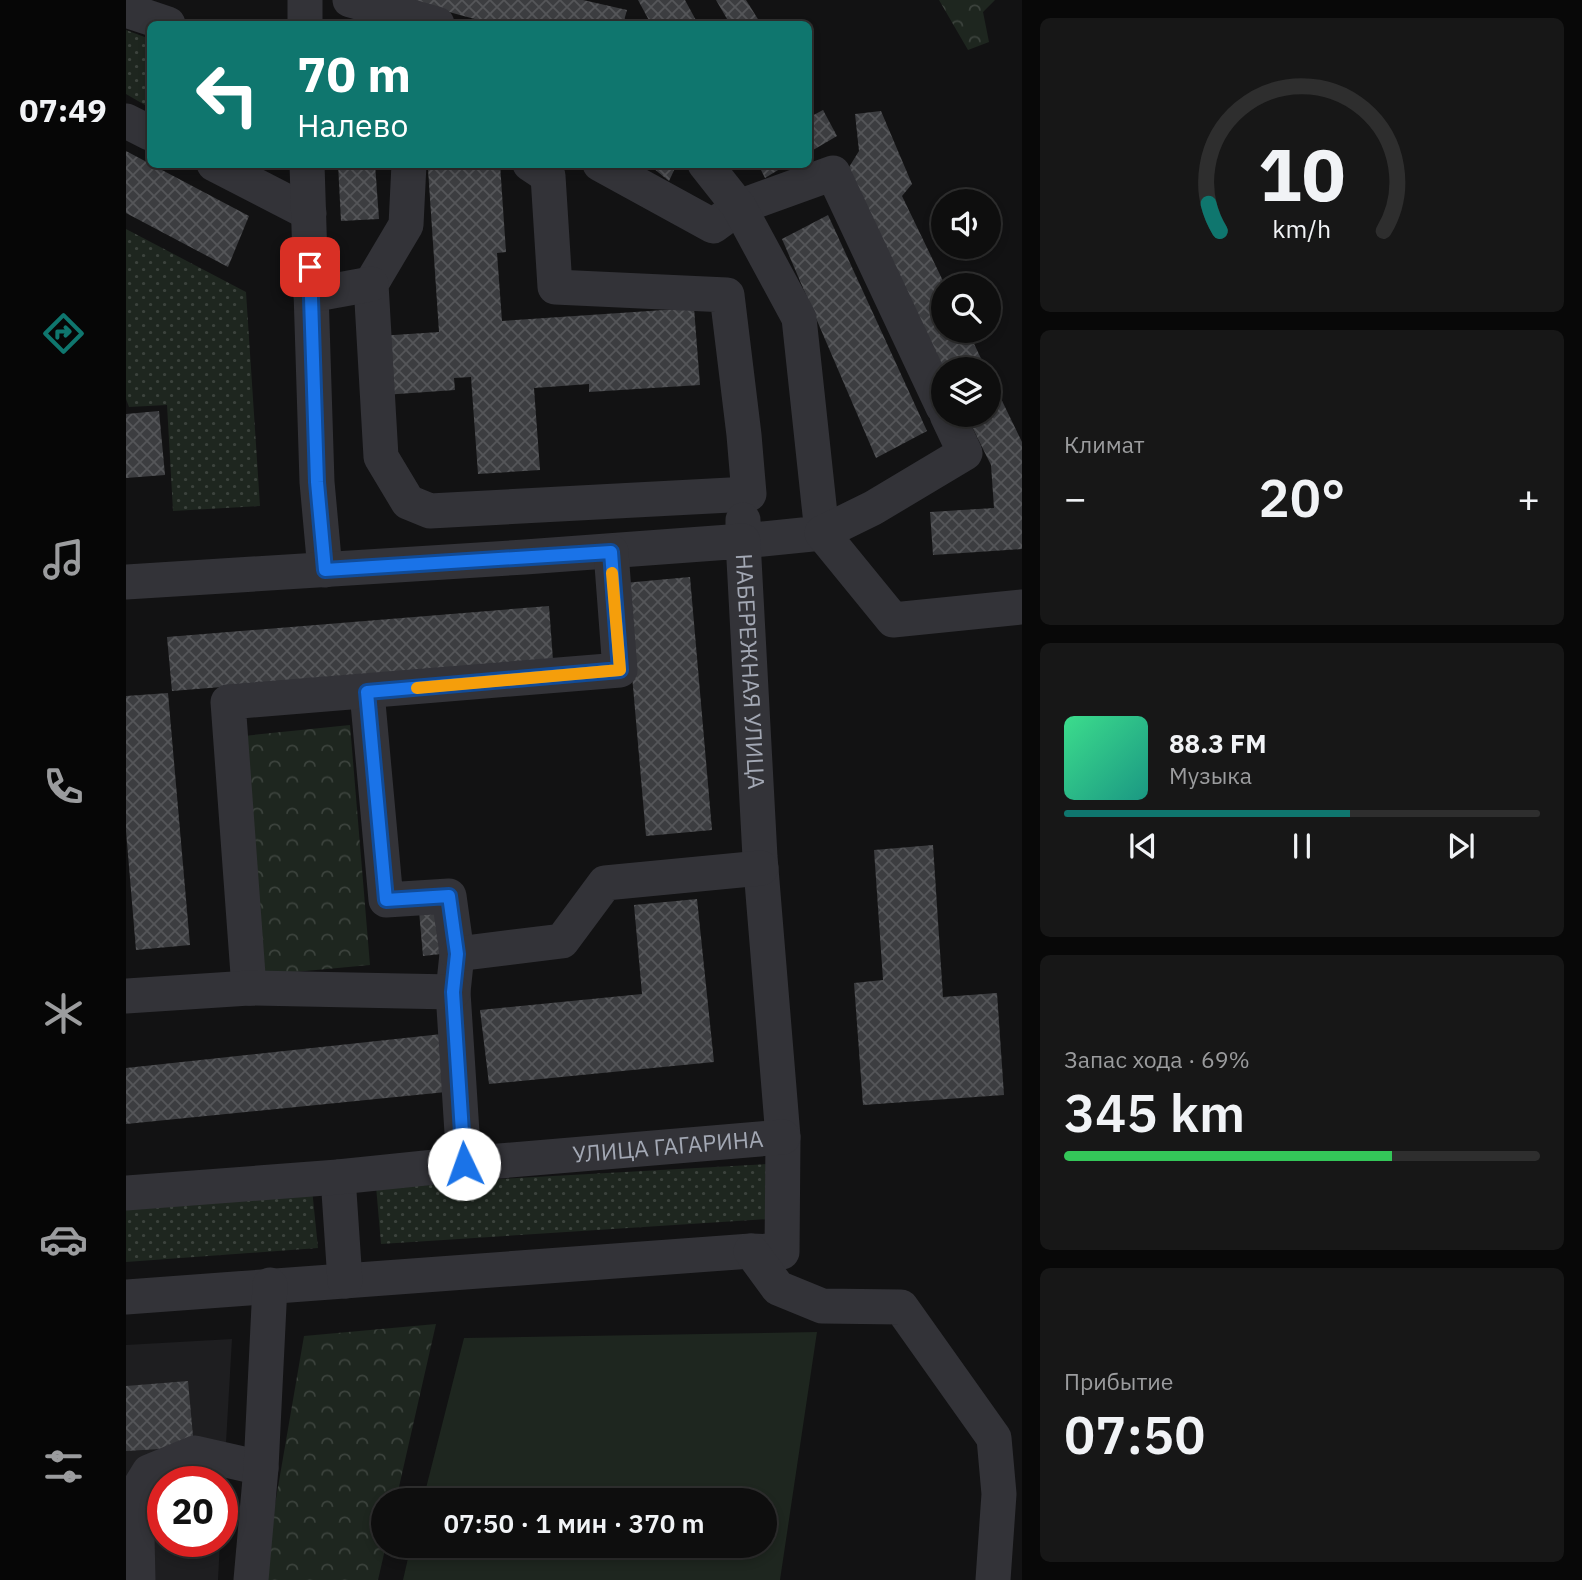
<!DOCTYPE html>
<html lang="ru">
<meta charset="utf-8">
<style>
:root{--surface:#0e0e0e;--page:#171717;--text:#f1f3f6;--muted:#9b9c9e;--line:#2e2e2e;--accent:#0f766e}
body{margin:0;font-family:"IBM Plex Sans",sans-serif;background:var(--page);color:var(--text);height:100vh;display:flex;flex-direction:column;font-size:26px;white-space:nowrap}
*{box-sizing:border-box;margin:0}
p{font-size:23px;color:var(--muted)}
.icon{flex:none;width:38px;height:38px;fill:none;stroke:currentColor;stroke-width:2;stroke-linecap:round;stroke-linejoin:round}
.map{position:relative;flex:1;overflow:hidden}
.details{display:flex;flex-direction:column;gap:18px;padding:18px;background:#080808;width:560px}
.details>*{flex:none}
.hud{position:absolute;left:21px;top:21px;width:665px;height:147px;border-radius:10px;box-shadow:0 4px 10px #0003,0 0 0 2px var(--line);background:#0f766e;color:#fff;overflow:hidden}
.buttons{position:absolute;left:805px;top:189px;display:grid;gap:14px}
.buttons a{display:grid;place-items:center;width:70px;height:70px;border-radius:50%;background:var(--surface);box-shadow:0 4px 10px #0003,0 0 0 2px var(--line);font-size:35px}
.speed{position:absolute;left:21px;top:1466px;display:flex;gap:14px;font-size:35px;font-weight:700;text-align:center}
.speed>*{display:grid;place-content:center;width:91px;height:91px;border-radius:50%;background:var(--surface);box-shadow:0 4px 10px #0003,0 0 0 2px var(--line);line-height:1}
.speed .limit{border:10px solid #d22;background:#fff;color:#111}
.pin{position:absolute;display:grid;place-items:center;width:60px;height:60px;color:#fff;margin:-30px;border-radius:14px;box-shadow:0 4px 10px #0006}
.me{position:absolute;width:77px;margin:-38px;rotate:357deg;stroke-linejoin:round;filter:drop-shadow(0 0 5px #0008)}
.turn{display:flex;align-items:center;gap:24px;height:147px;padding:0 35px;font-size:32px}
.turn .icon{width:91px;height:91px;stroke-width:2.5}
.turn b{display:block;font-size:49px;line-height:60px}
.big{font-size:52px;font-weight:600;line-height:1.1}
.details .card{flex:1;display:flex;flex-direction:column;justify-content:center;gap:10px;min-width:0;padding:0 24px;border-radius:10px;background:var(--page)}
.details .dial{align-items:center;gap:0}
.dial svg{height:182px;overflow:visible;fill:none;stroke:var(--line);stroke-width:7;stroke-linecap:round;text-anchor:middle}
.dial text{fill:var(--text);stroke:none}
.song{display:flex;align-items:center;gap:21px}
.cover{width:84px;height:84px;border-radius:10px;background:linear-gradient(135deg,hsl(150 70% 55%),hsl(170 70% 35%))}
.played{height:7px;border-radius:4px;background:linear-gradient(90deg,var(--accent) 60%,var(--line) 60%)}
.keys{display:flex;justify-content:space-around;direction:ltr}
.heat{display:flex;justify-content:space-between;align-items:center;font-size:38px;direction:ltr}
.charge{height:10px;border-radius:5px;background:linear-gradient(90deg,#34c759 69%,var(--line) 0)}
.trip{position:absolute;left:245px;top:1488px;width:406px;height:70px;border-radius:35px;background:var(--surface);box-shadow:0 4px 10px #0003,0 0 0 2px var(--line);font-weight:600;line-height:70px;text-align:center}
main{display:flex;flex:1;min-height:0}
.dock{display:flex;flex-direction:column;width:126px;justify-content:space-around;align-items:center;background:#060606;color:var(--muted)}
.dock .icon{width:49px;height:49px}
.dock .current{color:var(--accent)}
.dock b{font-size:32px;color:var(--text)}
.map>svg:first-child{display:block}
.built{fill:#1e1e20}
.grass{fill:url(#grass-dots)}
.forest{fill:url(#forest-crowns)}
.garden{fill:#1e261f}
.building{fill:url(#building-cross-hatch)}
.lines{fill:none;stroke-linecap:round;stroke-linejoin:round}
.minor{stroke:#333338;stroke-width:35}
.route-casing{stroke:#114b97;stroke-width:18}
.route{stroke:#1a73e8;stroke-width:12}
.slow{stroke:#f59e0b;stroke-width:12}
.labels{text-anchor:middle;stroke-width:7;stroke-linejoin:round;paint-order:stroke}
.street-label{font-size:23px;fill:#a3a8b4;stroke:#0d0d0e}
</style>
<main>
<nav class="dock">
<b>07:49</b>
<svg class="icon current" aria-label="directions" viewBox="0 0 24 24"><path d="M12 3l9 9-9 9-9-9zM9 14v-3h6M13 9l2 2-2 2"/></svg>
<svg class="icon" aria-label="music" viewBox="0 0 24 24"><path d="M9 18V5l10-2v13"/><circle cx="6" cy="18" r="3"/><circle cx="16" cy="16" r="3"/></svg>
<svg class="icon" aria-label="phone" viewBox="0 0 24 24"><path d="M5 4h4l2 5-3 2q2 4 5 5l2-3 5 2v4C11 20 4 13 5 4z"/></svg>
<svg class="icon" aria-label="climate" viewBox="0 0 24 24"><path d="M12 3v18M4 7l16 10M4 17L20 7"/></svg>
<svg class="icon" aria-label="car" viewBox="0 0 24 24"><path d="M5 17H2v-5l4-1 3-4h7l3 4 3 1v5h-3M9 17h6M6 11h13"/><circle cx="7" cy="17" r="2"/><circle cx="17" cy="17" r="2"/></svg>
<svg class="icon" aria-label="filters" viewBox="0 0 24 24"><path d="M4 7h16M4 17h16"/><circle cx="9" cy="7" r="2"/><circle cx="15" cy="17" r="2"/></svg>
</nav>
<div class="map">
<svg width="896" height="1580" viewBox="0 0 896 1580">
<defs>
<pattern id="grass-dots" width="8" height="8" patternUnits="userSpaceOnUse" patternTransform="scale(1.75)"><rect width="8" height="8" fill="#1e261f"/><path d="M2 2h.1M6 6h.1" fill="none" stroke="#3c433d" stroke-width="1.8" stroke-linecap="round"/></pattern>
<pattern id="forest-crowns" width="20" height="18" patternUnits="userSpaceOnUse" patternTransform="scale(1.75)"><rect width="20" height="18" fill="#1e261f"/><path d="M2 6a3 3 0 1 1 6 0M12 15a3 3 0 1 1 6 0" fill="none" stroke="#3c433d"/></pattern>
<pattern id="building-cross-hatch" width="8" height="8" patternUnits="userSpaceOnUse" patternTransform="scale(1.75)"><rect width="8" height="8" fill="#3c3d40"/><path d="M0 0l8 8M0 8l8-8" fill="none" stroke="#555659"/></pattern>
</defs>
<rect width="100%" height="100%" fill="#121213"/>
<polygon class="built" points="106,1339 96,1512 96,1482 37,1482 37,1542 94,1542 92,1580 0,1580 0,1345"/>
<g class="grass">
<polygon points="0,30 24,39 24,108 0,94"/>
<polygon points="0,229 120,292 134,506 47,511 41,405 3,407 0,399"/>
<polygon points="641,1164 643,1219 255,1244 250,1186"/>
<polygon points="186,1189 192,1248 0,1262 0,1204"/>
</g>
<g class="forest">
<polygon points="813,0 869,0 857,12 863,42 842,50"/>
<polygon points="224,725 244,965 126,976 107,737"/>
<polygon points="310,1324 270,1500 257,1500 257,1545 260,1545 252,1580 136,1580 178,1336"/>
</g>
<polygon class="garden" points="691,1332 654,1580 277,1580 285,1545 639,1545 639,1500 297,1500 338,1338"/>
<g class="building">
<polygon points="279,0 457,0 501,10 497,24 367,24"/>
<polygon points="512,0 559,0 572,24 525,24"/>
<polygon points="590,0 620,0 635,24 604,24"/>
<polygon points="697,110 711,136 682,153 682,118"/>
<polygon points="755,111 786,184 776,196 819,285 817,285 817,331 842,331 860,369 817,369 720,172 733,151 729,114"/>
<polygon points="0,151 123,216 102,267 0,213"/>
<polygon points="212,164 249,164 253,219 215,221"/>
<polygon points="374,164 380,252 371,253 376,321 568,308 574,385 463,392 463,384 408,388 414,470 352,474 345,377 328,378 329,390 257,395 253,336 313,332 302,169"/>
<polygon points="522,164 551,164 543,181"/>
<polygon points="632,164 662,164 639,178"/>
<polygon points="702,215 801,431 750,458 656,239"/>
<polygon points="863,374 896,442 896,549 807,555 804,512 868,508 865,465 840,415 863,415"/>
<polygon points="33,411 39,475 0,478 0,414"/>
<polygon points="564,577 586,830 520,836 498,583"/>
<polygon points="423,606 427,660 46,691 41,637"/>
<polygon points="42,693 64,945 10,950 0,831 0,696"/>
<polygon points="807,845 817,997 871,993 878,1095 737,1105 728,983 757,980 748,850"/>
<polygon points="571,899 588,1062 363,1084 354,1010 516,994 508,905"/>
<polygon points="320,908 324,953 297,956 293,911"/>
<polygon points="316,1034 320,1092 0,1124 0,1068"/>
<polygon points="62,1381 68,1447 0,1451 0,1386"/>
</g>
<g class="lines">
<g class="minor">
<polyline points="224,0 311,24"/>
<polyline points="0,10 42,24"/>
<polyline points="179,24 179,0"/>
<polyline points="0,121 24,133"/>
<polyline points="88,164 183,213"/>
<polyline points="181,164 191,482 199,570"/>
<polyline points="283,164 280,225 245,284 255,457 282,502 304,511 623,494 618,435 601,295 429,287 422,176 404,164"/>
<polyline points="474,164 587,226 613,207 707,173 817,407"/>
<polyline points="579,164 613,207 673,318 696,533 617,541 617,520"/>
<polyline points="185,295 245,284"/>
<polyline points="821,415 839,453 747,508 696,533 767,620 896,607"/>
<path id="s1" d="M 0,582 L 399,557 L 617,541 L 634,857 L 657,1137 L 656,1252 L 625,1251 L 0,1297"/>
<polyline points="241,692 260,900 323,896 331,954 327,992 338,1164"/>
<polyline points="331,954 436,941 479,883 635,868"/>
<polyline points="123,988 102,702 494,670 485,552"/>
<polyline points="0,996 123,988 327,992"/>
<polyline points="212,1177 219,1281"/>
<path id="s2" d="M 0,1193 L 212,1177 L 338,1164 L 657,1137"/>
<polyline points="625,1251 652,1288 696,1306 775,1307 868,1438 873,1494 867,1580"/>
<polyline points="12,1580 10,1493 23,1472 69,1453 135,1468"/>
<polyline points="125,1580 135,1468 144,1285"/>
</g>
</g>
<g class="lines">
<defs>
<polyline id="route" points="184,267 191,482 199,570 485,552 494,670 241,692 260,900 323,896 331,954 327,992 338,1164"/>
</defs>
<use href="#route" class="route-casing"/>
<use href="#route" class="route"/>
<polyline class="slow" points="291,688 494,670 486,573"/>
</g>
<g class="labels">
<g class="street-label">
<text dy="8" stroke="none"><textPath href="#s1" startOffset="749">НАБЕРЕЖНАЯ УЛИЦА</textPath></text>
<text dy="8" stroke="none"><textPath href="#s2" startOffset="544">УЛИЦА ГАГАРИНА</textPath></text>
</g>
</g>
</svg>
<div class="buttons">
<a><svg class="icon" aria-label="sound" viewBox="0 0 24 24"><path d="M4 9h4l5-4v14l-5-4H4zM17 9q2 3 0 6"/></svg></a>
<a><svg class="icon" aria-label="search" viewBox="0 0 24 24"><circle cx="10" cy="10" r="6"/><path d="M15 15l6 6"/></svg></a>
<a><svg class="icon" aria-label="layers" viewBox="0 0 24 24"><path d="M12 4l9 5-9 5-9-5zM3 14l9 5 9-5"/></svg></a>
</div>
<div class="speed"><div class="limit">20</div></div>
<div class="pin" style="left:184px;top:267px;background:#d93025"><svg class="icon" aria-label="arrive" viewBox="0 0 24 24"><path d="M6 21V4h12l-3 4 3 4H6"/></svg></div>
<svg class="me" style="left:338px;top:1164px" viewBox="-20 -20 40 40"><circle r="19" fill="#fff"/><path d="M0-13L10 11 0 6-10 11z" fill="#1a73e8"/></svg>
<div class="trip">07:50 · 1 мин · 370 m</div>
<div class="hud">
<div class="turn"><svg class="icon" aria-label="left" viewBox="0 0 24 24"><path d="M17 20v-9H6M10 6l-5 5 5 5"/></svg><div><b>70 m</b>Налево</div></div>
</div>
</div>
<section class="details">
<div class="card dial"><svg viewBox="0 0 100 80">
<path d="M14 69A42 42 0 1 1 86 69"/>
<path d="M14 69A42 42 0 0 1 9 57" stroke="#0f766e"/>
<text x="50" y="56" font-size="32" font-weight="700">10</text>
<text x="50" y="72" font-size="11">km/h</text>
</svg></div>
<div class="card"><p>Климат</p>
<div class="heat"><a>−</a><b class="big">20°</b><a>+</a></div>
</div>
<div class="card">
<div class="song"><i class="cover"></i><div><b>88.3 FM</b><p>Музыка</p></div></div>
<div class="played"></div>
<div class="keys"><svg class="icon" aria-label="previous" viewBox="0 0 24 24"><path d="M18 5L8 12l10 7zM5 5v14"/></svg><svg class="icon" aria-label="pause" viewBox="0 0 24 24"><path d="M8 5v14M16 5v14"/></svg><svg class="icon" aria-label="next" viewBox="0 0 24 24"><path d="M6 5l10 7-10 7zM19 5v14"/></svg></div>
</div>
<div class="card"><p>Запас хода · 69%</p><b class="big">345 km</b><div class="charge"></div></div>
<div class="card"><p>Прибытие</p><b class="big">07:50</b></div>
</section>
</main>
